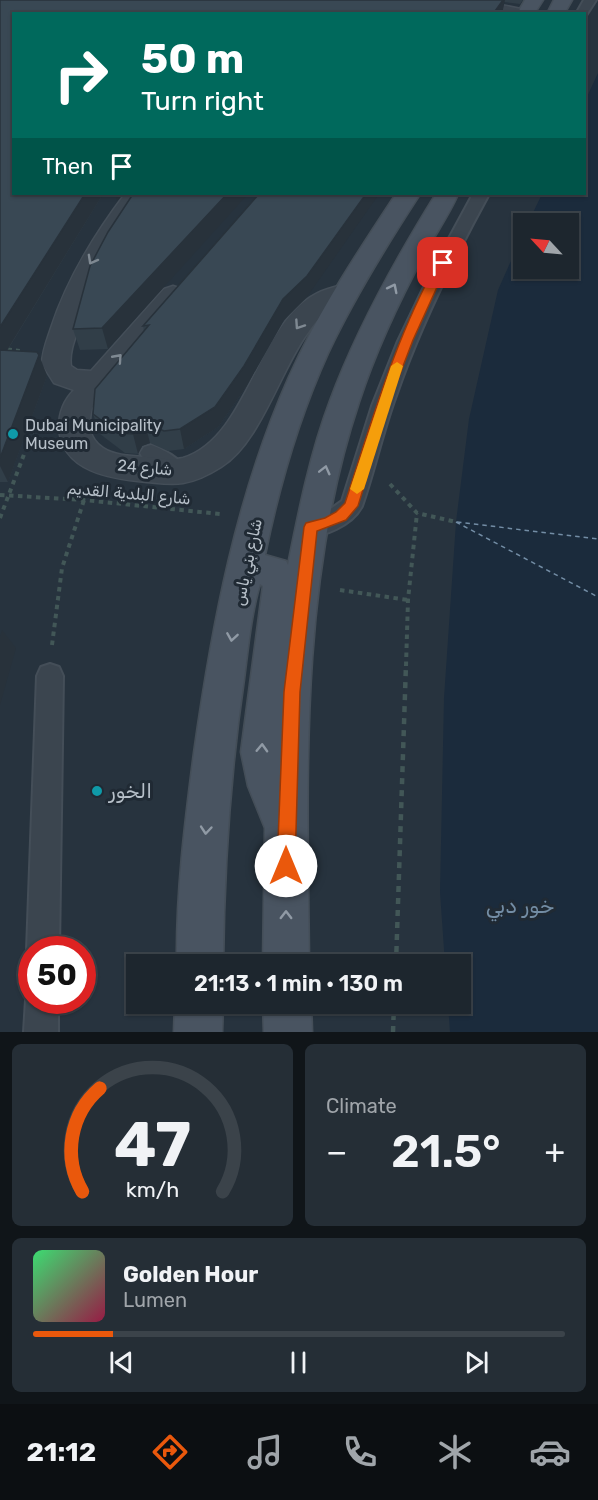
<!DOCTYPE html>
<meta charset="utf-8">
<style>
:root{--surface:#1d262e;--page:#252e36;--text:#f1f3f6;--muted:#a0a5aa;--line:#3b434a;--accent:#ea580c}
body{margin:0;font-family:Rubik,"Noto Naskh Arabic",sans-serif;background:var(--page);color:var(--text);height:100vh;display:flex;flex-direction:column;font-size:22px;white-space:nowrap}
*{box-sizing:border-box;margin:0}
p{font-size:20px;color:var(--muted)}
.icon{flex:none;width:33px;height:33px;fill:none;stroke:currentColor;stroke-width:2;stroke-linecap:round;stroke-linejoin:round}
.map{position:relative;height:1032px;overflow:hidden}
.side{display:flex;flex-direction:column;gap:12px;padding:12px;background:#101519;flex:1}
.side>*{flex:none}
.top-card{position:absolute;left:12px;top:12px;width:574px;height:183px;border-radius:0px;box-shadow:0 2px 4px #0004,0 0 0 2px var(--line);background:#00695c;color:#fff;overflow:hidden}
.needle{width:39px;rotate:296deg}
.tools{position:absolute;left:513px;top:213px;display:grid;gap:12px}
.tools a{display:grid;place-items:center;width:66px;height:66px;border-radius:0px;background:var(--surface);box-shadow:0 2px 4px #0004,0 0 0 2px var(--line);font-size:30px}
.speed{position:absolute;left:18px;top:936px;display:flex;gap:12px;font-size:30px;font-weight:700;text-align:center}
.speed>*{display:grid;place-content:center;width:78px;height:78px;border-radius:50%;background:var(--surface);box-shadow:0 2px 4px #0004,0 0 0 2px var(--line);line-height:1}
.speed .limit{border:9px solid #d22;background:#fff;color:#111}
.pin{position:absolute;display:grid;place-items:center;width:51px;height:51px;color:#fff;margin:-26px;border-radius:12px;box-shadow:0 3px 9px #0006}
.me{position:absolute;width:66px;margin:-33px;rotate:0deg;stroke-linejoin:round;filter:drop-shadow(0 0 4px #0008)}
.turn{display:flex;align-items:center;gap:21px;height:126px;padding:0 30px;font-size:27px}
.turn .icon{width:78px;height:78px;stroke-width:2.5}
.turn b{display:block;font-size:42px;line-height:51px}
.then{display:flex;align-items:center;height:57px;padding:0 30px;background:#0003;gap:12px;font-size:22px}
.big{font-size:45px;font-weight:600;line-height:1.1}
.side .widget{flex:1;display:flex;flex-direction:column;justify-content:center;gap:9px;min-width:0;padding:0 21px;border-radius:9px;background:var(--page)}
.side .dial{align-items:center;gap:0}
.dial svg{height:156px;overflow:visible;fill:none;stroke:var(--line);stroke-width:7;stroke-linecap:round;text-anchor:middle}
.dial text{fill:var(--text);stroke:none}
.song{display:flex;align-items:center;gap:18px}
.cover{width:72px;height:72px;border-radius:9px;background:linear-gradient(135deg,hsl(140 70% 55%),hsl(340 70% 35%))}
.played{height:6px;border-radius:3px;background:linear-gradient(90deg,var(--accent) 15%,var(--line) 15%)}
.keys{display:flex;justify-content:space-around;direction:ltr}
.heat{display:flex;justify-content:space-between;align-items:center;font-size:33px;direction:ltr}
.side .tiles{flex:1;display:grid;gap:12px;grid-template-columns:1fr 1fr}
.widget:last-child{grid-column:span 2}
.trip{position:absolute;left:126px;top:954px;width:345px;height:60px;border-radius:0px;background:var(--surface);box-shadow:0 2px 4px #0004,0 0 0 2px var(--line);font-weight:600;line-height:60px;text-align:center}
.tabs{display:flex;height:96px;justify-content:space-around;align-items:center;background:#0c0f12;color:var(--muted)}
.tabs .icon{width:42px;height:42px}
.tabs .selected{color:var(--accent)}
.tabs b{font-size:27px;color:var(--text)}
.map>svg:first-child{display:block}
.water{fill:#1b2b3c}
.lines{fill:none;stroke-linecap:round;stroke-linejoin:round}
.ferry{stroke:#738da5;stroke-width:1.5;stroke-dasharray:4.5 4;stroke-linecap:butt}
.lane-casing{stroke:#444e58;stroke-width:4}
.street-casing{stroke:#444e58;stroke-width:3}
.secondary-casing{stroke:#444e58;stroke-width:3}
.path-far2{stroke:#425757;stroke-width:3;stroke-dasharray:4 4;stroke-linecap:butt}
.path-far1{stroke:#425757;stroke-width:4;stroke-dasharray:4.5 4.5;stroke-linecap:butt}
.path{stroke:#425757;stroke-width:4.5;stroke-dasharray:6 6;stroke-linecap:butt}
.lane{fill:#3b454f;fill-rule:evenodd}
.street{fill:#3b454f;fill-rule:evenodd}
.secondary{fill:#495461;fill-rule:evenodd}
.wall{fill:#313e48}
.shaded-wall{fill:#28323b}
.building{fill:#394854;stroke:#28323b;stroke-width:1.5}
.oneway{stroke:#7f8992}
.oneway2{stroke:#909aa5}
.route{fill:#ea580c;stroke:#983908;stroke-width:1.5}
.slow{fill:#f59e0b}
.culture-dot{fill:#0f9aa8;stroke:#202a34;stroke-width:2}
.labels{text-anchor:middle;stroke-width:6;stroke-linejoin:round;paint-order:stroke}
.poi-label{font-size:16px;fill:#b7c0c9;stroke:#202a34;text-anchor:start}
.street-label{font-size:16px;fill:#b7c0c9;stroke:#202a34}
.near-poi-label{font-size:20px;fill:#b7c0c9;stroke:#202a34;text-anchor:start}
.near-water-label{font-size:21px;font-style:italic;fill:#738da5;stroke:#202a34}
</style>
<div class="map">
<svg width="598" height="1032" viewBox="0 0 598 1032">
<rect width="100%" height="100%" fill="#27333e"/>
<polygon class="water" points="598,73 598,1032 450,1032 448,1004 460,1004 460,964 445,964 440,892 444,698 456,522 469,419 498,290 523,234 524,268 568,268 568,224 528,223 542,194 585,194 585,101"/>
<g class="lines">
<g class="ferry">
<polyline points="456,522 598,597"/>
<polyline points="457,522 598,539"/>
</g>
<defs>
<g id="lane">
<polygon points="584,0 596,0 585,17 585,14 576,14"/>
<path d="M 473,194 L 489,194 C 454,258 421,324 397,393 C 383,430 375,469 362,506 C 353,524 322,540 303,534 L 300,527 L 303,520 L 325,513 L 342,501 L 372,406 L 398,341 L 434,266 Z"/>
<path d="M 151,445 C 163,449 181,459 187,471 L 184,477 C 169,482 147,466 140,453 L 144,447 Z"/>
<polygon points="50,664 59,667 63,676 59,950 32,950 32,960 27,950 37,676 41,667"/>
<polygon points="30,988 32,1000 58,1000 58,1032 24,1032 26,1000"/>
</g>
<g id="street">
<polygon points="457,0 476,0 526,10 528,14 492,14 466,8 448,14 419,14 421,10"/>
<path d="M 125,194 L 148,194 C 118,237 92,280 78,330 C 74,341 69,354 71,366 L 77,370 L 91,371 L 164,289 L 173,286 L 182,289 L 186,295 L 92,408 C 88,424 88,438 103,448 C 115,456 132,456 147,457 C 158,458 172,461 183,458 C 252,437 258,310 328,289 C 338,286 344,283 354,286 L 358,292 C 352,301 344,300 335,305 C 324,312 314,323 307,334 C 280,371 260,443 221,467 C 210,474 196,481 183,483 C 171,485 159,483 147,482 C 112,479 61,472 59,427 C 59,412 64,400 74,390 L 54,383 L 42,364 C 42,352 47,340 51,328 C 67,279 94,235 125,194 Z"/>
</g>
<g id="secondary">
<polygon points="525,0 543,0 534,14 517,14"/>
<polygon points="554,0 572,0 564,14 547,14"/>
<path d="M 396,194 L 420,194 C 386,246 354,298 328,353 C 299,417 279,486 265,555 L 286,561 L 288,565 C 299,510 310,454 330,401 C 357,328 395,260 436,194 L 458,194 C 450,213 436,233 425,253 C 399,301 376,350 359,402 C 299,581 307,777 309,964 L 263,964 L 265,828 L 248,786 L 241,752 L 263,586 L 260,584 C 251,614 248,648 244,679 C 230,774 224,869 223,964 L 177,964 C 176,894 185,822 194,753 C 212,625 236,496 289,377 C 318,312 357,253 396,194 Z"/>
<polygon points="175,1004 223,1004 222,1032 174,1032"/>
<polygon points="263,1004 311,1004 312,1032 264,1032"/>
</g>
</defs>
<use href="#lane" class="lane-casing"/>
<use href="#street" class="street-casing"/>
<use href="#secondary" class="secondary-casing"/>
<polyline class="path-far2" points="0,348 23,351"/>
<g class="path-far1">
<polyline points="390,484 417,513 456,522"/>
<polyline points="0,495 84,500 220,514"/>
<polyline points="0,518 37,420"/>
<polyline points="340,590 408,600"/>
<polyline points="52,645 62,568 84,500"/>
<polyline points="406,666 408,600 417,513"/>
</g>
<g class="path">
<polyline points="396,964 406,664"/>
<polyline points="393,1032 394,1004"/>
</g>
<use href="#lane" class="lane"/>
<use href="#street" class="street"/>
<use href="#secondary" class="secondary"/>
</g>
<g class="wall">
<polygon points="0,0 523,0 520,4 504,2 502,14 14,194 103,194 7,351 39,355 47,376 8,482 0,482"/>
<polygon points="133,194 108,349 80,350 73,329"/>
<polygon points="307,297 284,320 246,387 218,427 184,449 168,451 150,443 142,446 138,454 125,453 100,434 93,414 144,331 143,326"/>
</g>
<g class="shaded-wall">
<polygon points="503,0 505,0 502,14 493,14"/>
<polygon points="85,194 103,194 4,355 0,365 0,327"/>
<polygon points="116,194 123,194 117,201"/>
<polygon points="227,194 248,194 108,349 102,328"/>
<polygon points="366,194 379,194 307,297 284,320 246,387 218,427 184,449 180,429"/>
<polygon points="39,355 47,376 8,482 0,466 0,458"/>
<polygon points="145,423 150,443 142,446 138,454 133,434 137,426"/>
<polygon points="2,630 16,648 0,705 0,636"/>
</g>
<g class="building">
<polygon points="0,0 503,0 493,14 14,14 14,194 85,194 0,327"/>
<polygon points="133,194 227,194 102,328 73,329 90,266 108,232"/>
<polygon points="259,194 366,194 307,276 283,299 244,366 215,407 180,429 164,431 145,423 137,426 133,434 119,433 93,414 95,389 149,325 143,326"/>
<polygon points="0,350 37,352 39,355 0,458"/>
</g>
<defs><path id="oneway-chevron" d="M-2-3.5L2.5 0L-2 3.5" fill="none" stroke-width="1.6" stroke-linecap="round" stroke-linejoin="round" transform="scale(1.5)"/></defs>
<g class="oneway">
<use href="#oneway-chevron" transform="translate(92 260) rotate(119)"/>
<use href="#oneway-chevron" transform="translate(299 325) rotate(124)"/>
<use href="#oneway-chevron" transform="translate(118 358) rotate(-48)"/>
</g>
<g class="oneway2">
<use href="#oneway-chevron" transform="translate(393 288) rotate(-63)"/>
<use href="#oneway-chevron" transform="translate(325 470) rotate(-76)"/>
<use href="#oneway-chevron" transform="translate(232 637) rotate(99)"/>
<use href="#oneway-chevron" transform="translate(262 748) rotate(-88)"/>
<use href="#oneway-chevron" transform="translate(206 830) rotate(95)"/>
<use href="#oneway-chevron" transform="translate(286 915) rotate(-90)"/>
</g>
<path class="route" d="M 439,260 L 443,260 L 448,263 L 413,340 L 392,395 L 358,506 L 346,520 L 317,531 L 300,692 L 295,866 L 292,872 L 286,875 L 279,872 L 277,866 L 284,692 L 304,527 L 306,523 L 325,518 L 336,512 L 345,503 C 372,421 396,335 439,260 Z"/>
<polygon class="slow" points="397,362 403,366 364,489 357,494 350,489 391,366"/>
<g class="culture-dot">
<circle cx="13" cy="434" r="6"/>
<circle cx="97" cy="791" r="6"/>
</g>
<g class="labels">
<g class="poi-label">
<text x="25" y="431">Dubai Municipality<tspan x="25" dy="18">Museum</tspan></text>
</g>
<g class="street-label">
<text transform="translate(145 467) rotate(5)" y="6">شارع 24</text>
<text transform="translate(129 493) rotate(5)" y="6">شارع البلدية القديم</text>
<text transform="translate(247 562) rotate(-78)" y="6">شارع بني ياس</text>
</g>
<g class="near-poi-label">
<text x="109" y="798">الخور</text>
</g>
<g class="near-water-label">
<text x="520" y="913">خور دبي</text>
</g>
</g>
</svg>
<div class="tools">
<a><svg class="needle" viewBox="-14 -14 28 28"><path d="M0-13l5 13h-10z" fill="#e53935"/><path d="M0 13l5-13h-10z" fill="#a0a5aa"/></svg></a>
</div>
<div class="speed"><div class="limit">50</div></div>
<div class="pin" style="left:443px;top:263px;background:#d93025"><svg class="icon" aria-label="arrive" viewBox="0 0 24 24"><path d="M6 21V4h12l-3 4 3 4H6"/></svg></div>
<svg class="me" style="left:286px;top:866px" viewBox="-20 -20 40 40"><circle r="19" fill="#fff"/><path d="M0-13L10 11 0 6-10 11z" fill="#ea580c"/></svg>
<div class="trip">21:13 · 1 min · 130 m</div>
<div class="top-card">
<div class="turn"><svg class="icon" aria-label="right" viewBox="0 0 24 24"><path d="M7 20v-9h11M14 6l5 5-5 5"/></svg><div><b>50 m</b>Turn right</div></div>
<div class="then">Then<svg class="icon" aria-label="arrive" viewBox="0 0 24 24"><path d="M6 21V4h12l-3 4 3 4H6"/></svg></div>
</div>
</div>
<section class="side">
<div class="tiles">
<div class="widget dial"><svg viewBox="0 0 100 80">
<path d="M14 69A42 42 0 1 1 86 69"/>
<path d="M14 69A42 42 0 0 1 23 16" stroke="#ea580c"/>
<text x="50" y="56" font-size="32" font-weight="700">47</text>
<text x="50" y="72" font-size="11">km/h</text>
</svg></div>
<div class="widget"><p>Climate</p>
<div class="heat"><a>−</a><b class="big">21.5°</b><a>+</a></div>
</div>
<div class="widget">
<div class="song"><i class="cover"></i><div><b>Golden Hour</b><p>Lumen</p></div></div>
<div class="played"></div>
<div class="keys"><svg class="icon" aria-label="previous" viewBox="0 0 24 24"><path d="M18 5L8 12l10 7zM5 5v14"/></svg><svg class="icon" aria-label="pause" viewBox="0 0 24 24"><path d="M8 5v14M16 5v14"/></svg><svg class="icon" aria-label="next" viewBox="0 0 24 24"><path d="M6 5l10 7-10 7zM19 5v14"/></svg></div>
</div>
</div>
</section>
<nav class="tabs">
<b>21:12</b>
<svg class="icon selected" aria-label="directions" viewBox="0 0 24 24"><path d="M12 3l9 9-9 9-9-9zM9 14v-3h6M13 9l2 2-2 2"/></svg>
<svg class="icon" aria-label="music" viewBox="0 0 24 24"><path d="M9 18V5l10-2v13"/><circle cx="6" cy="18" r="3"/><circle cx="16" cy="16" r="3"/></svg>
<svg class="icon" aria-label="phone" viewBox="0 0 24 24"><path d="M5 4h4l2 5-3 2q2 4 5 5l2-3 5 2v4C11 20 4 13 5 4z"/></svg>
<svg class="icon" aria-label="climate" viewBox="0 0 24 24"><path d="M12 3v18M4 7l16 10M4 17L20 7"/></svg>
<svg class="icon" aria-label="car" viewBox="0 0 24 24"><path d="M5 17H2v-5l4-1 3-4h7l3 4 3 1v5h-3M9 17h6M6 11h13"/><circle cx="7" cy="17" r="2"/><circle cx="17" cy="17" r="2"/></svg>
</nav>
